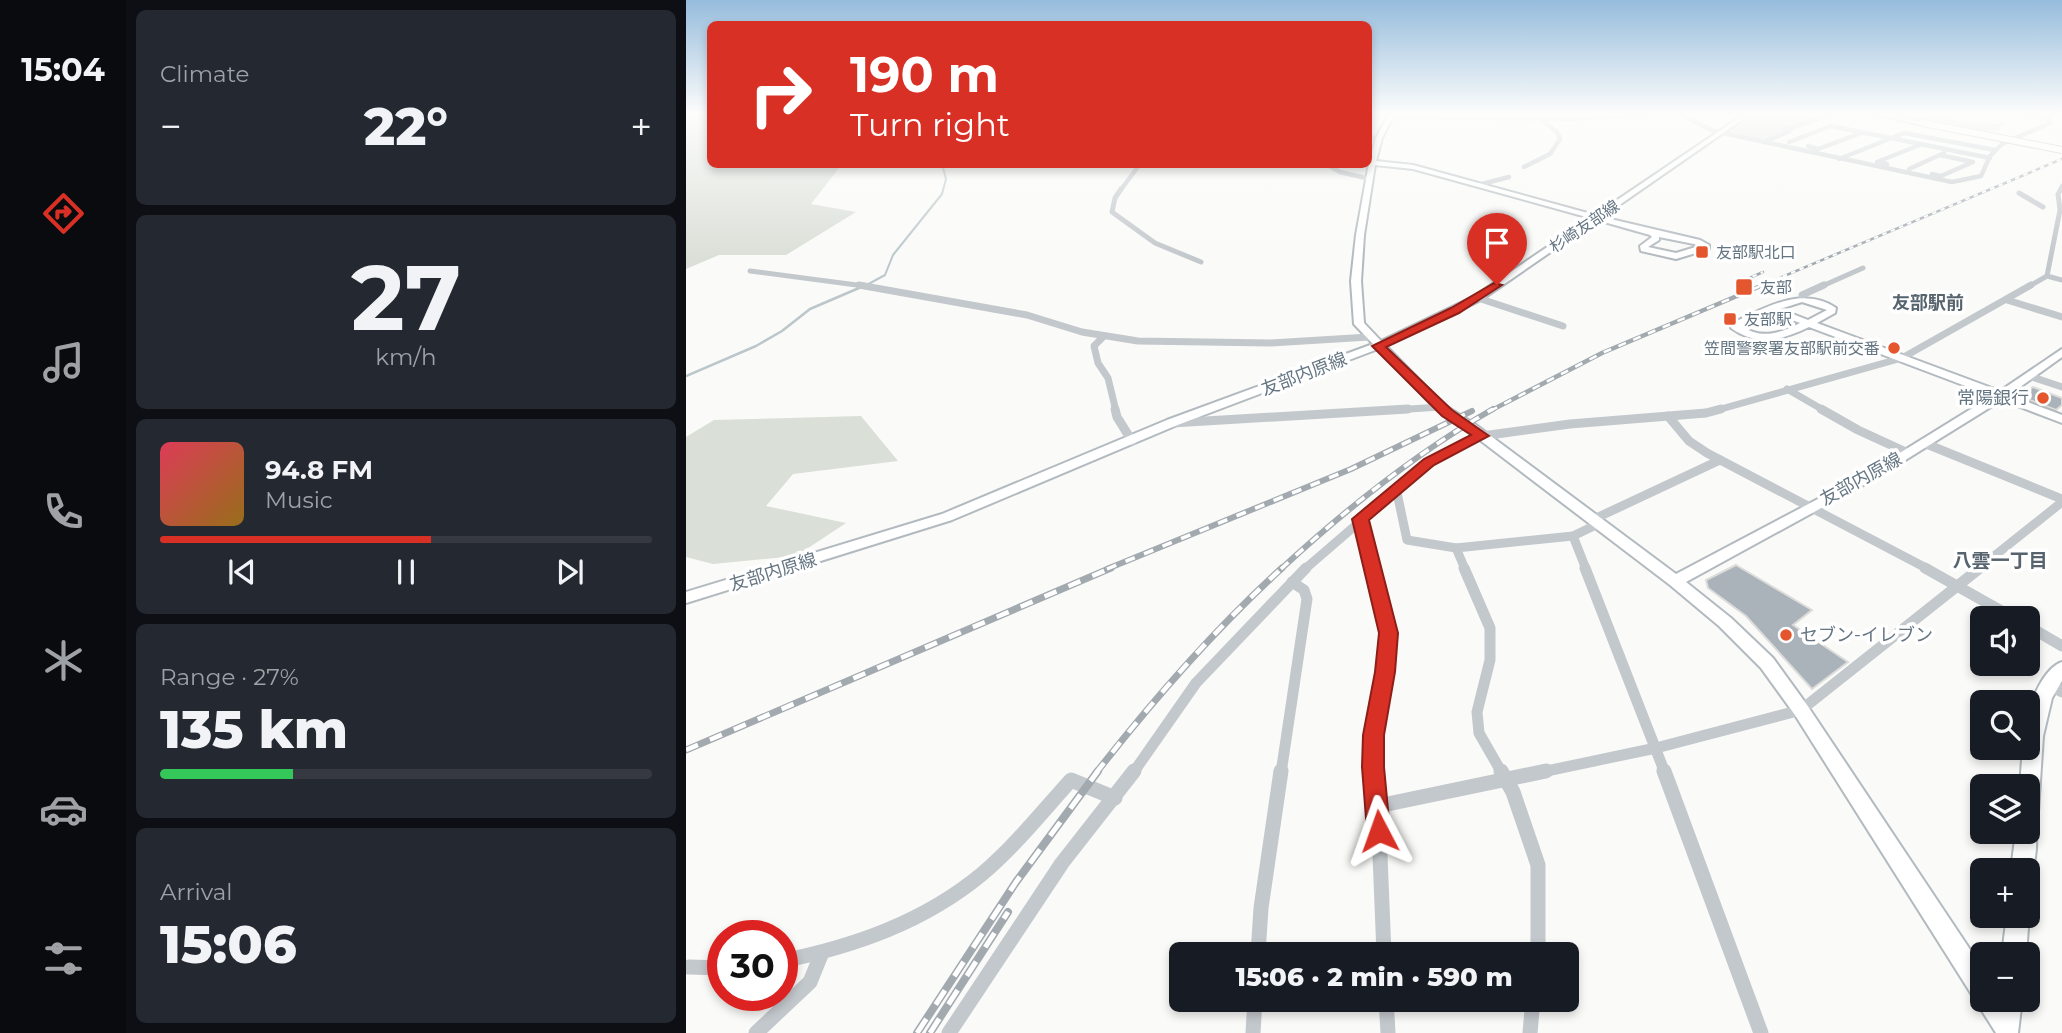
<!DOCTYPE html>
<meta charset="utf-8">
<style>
:root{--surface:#171b24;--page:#242831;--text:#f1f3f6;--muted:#9ea1a6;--line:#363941;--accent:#d93025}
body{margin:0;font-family:Montserrat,"Noto Sans JP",sans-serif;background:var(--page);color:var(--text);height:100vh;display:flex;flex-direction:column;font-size:26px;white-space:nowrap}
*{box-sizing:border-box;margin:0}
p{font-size:23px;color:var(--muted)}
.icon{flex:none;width:38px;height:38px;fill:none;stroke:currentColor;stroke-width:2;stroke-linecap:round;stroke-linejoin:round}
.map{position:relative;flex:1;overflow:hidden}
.side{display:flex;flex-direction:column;gap:10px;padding:10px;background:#0d0f14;width:560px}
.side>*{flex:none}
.banner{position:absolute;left:21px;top:21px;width:665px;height:147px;border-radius:10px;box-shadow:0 4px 10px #0003;background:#d93025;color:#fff;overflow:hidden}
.fabs{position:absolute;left:1284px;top:606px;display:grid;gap:14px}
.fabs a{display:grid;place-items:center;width:70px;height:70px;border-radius:10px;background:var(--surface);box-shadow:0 4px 10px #0003;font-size:35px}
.speed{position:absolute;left:21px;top:920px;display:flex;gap:14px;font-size:35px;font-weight:700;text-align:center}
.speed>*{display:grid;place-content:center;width:91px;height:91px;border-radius:50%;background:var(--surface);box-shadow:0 4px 10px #0003;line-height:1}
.speed .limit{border:10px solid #d22;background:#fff;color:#111}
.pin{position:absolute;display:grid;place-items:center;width:60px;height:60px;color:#fff;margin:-72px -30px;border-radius:50% 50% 50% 0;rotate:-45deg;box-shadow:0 0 7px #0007}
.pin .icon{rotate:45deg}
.me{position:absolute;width:77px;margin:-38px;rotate:356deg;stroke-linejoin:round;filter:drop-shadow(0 0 5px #0008)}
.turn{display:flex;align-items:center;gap:24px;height:147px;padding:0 28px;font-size:32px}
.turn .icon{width:91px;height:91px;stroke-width:2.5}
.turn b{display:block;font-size:49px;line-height:60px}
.big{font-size:52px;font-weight:800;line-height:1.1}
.side .card{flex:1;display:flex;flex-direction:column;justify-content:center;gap:10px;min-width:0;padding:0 24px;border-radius:10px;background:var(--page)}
.side .dial{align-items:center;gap:0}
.dial b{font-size:91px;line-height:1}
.song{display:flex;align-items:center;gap:21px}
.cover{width:84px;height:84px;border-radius:10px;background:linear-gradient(135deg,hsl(350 70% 55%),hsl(40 70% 35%))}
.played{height:7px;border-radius:4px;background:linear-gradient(90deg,var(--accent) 55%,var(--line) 55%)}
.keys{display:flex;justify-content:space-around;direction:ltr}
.heat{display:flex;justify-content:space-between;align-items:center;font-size:38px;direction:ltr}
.charge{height:10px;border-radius:5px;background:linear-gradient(90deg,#34c759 27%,var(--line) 0)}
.trip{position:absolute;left:483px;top:942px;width:410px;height:70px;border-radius:10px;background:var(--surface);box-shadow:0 4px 10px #0003;font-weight:800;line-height:70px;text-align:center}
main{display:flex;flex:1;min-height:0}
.tabs{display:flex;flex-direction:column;width:126px;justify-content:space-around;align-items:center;background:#090b0e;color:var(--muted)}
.tabs .icon{width:49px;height:49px}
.tabs .selected{color:var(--accent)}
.tabs b{font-size:32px;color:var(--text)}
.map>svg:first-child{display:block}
.green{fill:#dadfd7}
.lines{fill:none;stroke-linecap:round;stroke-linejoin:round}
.stream-far1{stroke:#bbc7cb;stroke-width:2}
.stream{stroke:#bbc7cb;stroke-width:2.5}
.building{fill:#aab3b9;stroke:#dcdcda;stroke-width:2}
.secondary-casing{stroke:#b3babf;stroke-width:4}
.street-far5{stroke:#c3c8cc;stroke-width:4.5}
.street-far4{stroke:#c3c8cc;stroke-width:5}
.street-far3{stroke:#c3c8cc;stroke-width:7}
.street-far2{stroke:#c3c8cc;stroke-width:9}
.street-far1{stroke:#c3c8cc;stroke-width:11}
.street{stroke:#c3c8cc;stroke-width:15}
.secondary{fill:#fff;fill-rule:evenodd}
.rail-far4-casing{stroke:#a2aab0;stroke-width:2.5}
.rail-far3-casing{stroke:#a2aab0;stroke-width:4.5}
.rail-far2-casing{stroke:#a2aab0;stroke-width:6}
.rail-far1-casing{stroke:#a2aab0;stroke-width:7}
.rail-casing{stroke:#a2aab0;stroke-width:8}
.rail-far4{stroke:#fff;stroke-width:2;stroke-dasharray:4.5;stroke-linecap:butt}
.rail-far3{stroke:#fff;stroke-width:2.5;stroke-dasharray:8;stroke-linecap:butt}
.rail-far2{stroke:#fff;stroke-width:3.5;stroke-dasharray:10;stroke-linecap:butt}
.rail-far1{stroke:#fff;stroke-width:4.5;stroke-dasharray:13;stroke-linecap:butt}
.rail{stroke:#fff;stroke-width:5;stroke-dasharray:17;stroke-linecap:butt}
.secondary-bridge-casing{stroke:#b3babf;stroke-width:8;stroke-linecap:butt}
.secondary-bridge{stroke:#fff;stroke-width:6}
.route{fill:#d93025;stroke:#8d1f18;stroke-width:2}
.poi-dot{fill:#e4572e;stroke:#fff;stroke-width:2.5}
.labels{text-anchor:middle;stroke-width:7;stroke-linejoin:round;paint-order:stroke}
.far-street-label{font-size:16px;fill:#657683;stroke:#fff}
.far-poi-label{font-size:16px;fill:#657683;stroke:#fff;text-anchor:start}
.far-quarter-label{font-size:18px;font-weight:bold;fill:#57646e;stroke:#fff}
.street-label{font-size:18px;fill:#657683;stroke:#fff}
.poi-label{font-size:18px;fill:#657683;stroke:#fff;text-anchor:end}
.neighbourhood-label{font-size:19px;font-weight:bold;fill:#57646e;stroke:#fff}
</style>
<main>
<nav class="tabs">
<b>15:04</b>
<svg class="icon selected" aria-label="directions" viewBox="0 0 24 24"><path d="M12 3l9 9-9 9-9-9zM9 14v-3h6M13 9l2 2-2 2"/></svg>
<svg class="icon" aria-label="music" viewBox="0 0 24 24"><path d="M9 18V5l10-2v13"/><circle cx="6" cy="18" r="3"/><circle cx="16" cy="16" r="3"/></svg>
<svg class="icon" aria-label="phone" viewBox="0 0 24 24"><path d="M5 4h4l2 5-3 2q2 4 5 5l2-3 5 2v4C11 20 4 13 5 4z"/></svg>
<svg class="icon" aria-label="climate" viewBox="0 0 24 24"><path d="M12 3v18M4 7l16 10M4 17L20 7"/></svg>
<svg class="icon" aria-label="car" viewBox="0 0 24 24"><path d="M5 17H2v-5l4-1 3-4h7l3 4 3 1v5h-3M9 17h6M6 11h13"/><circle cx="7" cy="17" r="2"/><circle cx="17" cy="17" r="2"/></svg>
<svg class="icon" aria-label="filters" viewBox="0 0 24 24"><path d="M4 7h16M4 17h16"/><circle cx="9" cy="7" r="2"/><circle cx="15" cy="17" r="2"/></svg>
</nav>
<section class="side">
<div class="card"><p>Climate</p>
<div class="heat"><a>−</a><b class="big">22°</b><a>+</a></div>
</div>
<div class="card dial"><b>27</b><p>km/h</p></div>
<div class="card">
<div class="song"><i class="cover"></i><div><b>94.8 FM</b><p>Music</p></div></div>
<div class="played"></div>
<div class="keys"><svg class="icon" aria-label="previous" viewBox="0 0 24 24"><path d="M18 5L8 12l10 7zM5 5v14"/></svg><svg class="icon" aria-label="pause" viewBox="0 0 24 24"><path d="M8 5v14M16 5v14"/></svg><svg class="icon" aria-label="next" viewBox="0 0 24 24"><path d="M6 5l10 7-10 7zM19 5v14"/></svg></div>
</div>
<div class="card"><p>Range · 27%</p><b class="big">135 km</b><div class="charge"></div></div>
<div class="card"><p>Arrival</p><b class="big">15:06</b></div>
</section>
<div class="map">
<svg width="1376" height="1033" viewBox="0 0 1376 1033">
<rect width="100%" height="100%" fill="#fafaf8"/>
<g class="green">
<polygon points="0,115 24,115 24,164 133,164 153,168 125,204 170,212 100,255 33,255 0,269"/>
<polygon points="1069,115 1143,115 1080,141 1040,132 1055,120"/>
<polygon points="1206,115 1255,115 1273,121 1320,124 1312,127 1314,130 1295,131"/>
<polygon points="175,416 212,461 107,474 80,506 160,523 110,556 27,564 0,557 0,437 28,420"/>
</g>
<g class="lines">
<polyline class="stream-far1" points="177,287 199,275 207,255 256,194 260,179 256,164"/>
<polyline class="stream" points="0,376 70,346 96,331 124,309 180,285"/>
</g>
<g class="building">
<polygon points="1347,387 1376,398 1376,405 1370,410 1333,396"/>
<polygon points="1050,565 1126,610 1107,625 1162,662 1126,689 1060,616 1022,588 1020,580"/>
</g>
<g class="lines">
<defs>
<g id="secondary">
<path d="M 702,115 L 708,115 L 696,138 L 690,161 L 727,165 L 909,215 L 1057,115 L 1063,115 L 916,217 L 1014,240 L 1023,245 L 1023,249 L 990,259 L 955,251 L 954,246 L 966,237 L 964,235 L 911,220 L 795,300 L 700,346 L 758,405 L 790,425 L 990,574 L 1183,472 L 1306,396 L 1123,327 C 1096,340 1071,347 1045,328 L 1045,324 C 1078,308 1116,285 1150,308 L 1149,313 L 1131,323 L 1314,391 L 1376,349 L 1376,357 L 1323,395 L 1376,415 L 1376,423 L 1316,400 L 1192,477 L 1000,582 L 1045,618 L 1087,658 L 1121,705 L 1297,969 L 1297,999 L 1336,999 L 1332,1033 L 1310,1033 L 1109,715 L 1075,668 L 1033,626 L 984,585 L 782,431 L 750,409 L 692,349 L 489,426 L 266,520 L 0,603 L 0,592 L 256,514 L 481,420 L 687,344 L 668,324 L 665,281 L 670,235 L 683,163 L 690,138 ZM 689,165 L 727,169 L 904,218 L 789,296 L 695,341 L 678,323 L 675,281 L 678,235 ZM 973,237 L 1008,244 L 1013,246 L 990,253 L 962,247 L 973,240 ZM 1116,302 L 1141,310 L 1122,320 L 1094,309 ZM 1085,312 L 1114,323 C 1095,333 1075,340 1056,326 Z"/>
<polygon points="1192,115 1202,115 1240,123 1237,125"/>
<path d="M 1376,662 L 1376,681 L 1366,698 L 1357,736 L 1352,812 L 1349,818 L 1342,821 L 1342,786 L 1334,786 L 1337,747 L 1342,747 C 1342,738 1341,728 1342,719 C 1344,701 1358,668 1376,662 Z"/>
<path d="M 1342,823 L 1347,824 C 1353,837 1350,866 1342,878 L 1342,870 L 1325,870 L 1330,831 L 1342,831 Z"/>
<polygon points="1342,913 1343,915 1340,954 1316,954 1321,915 1342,915"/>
</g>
</defs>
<use href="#secondary" class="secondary-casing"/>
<g class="street-far5">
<polyline points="996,115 1027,131 1266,182 1295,176 1304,156 1316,144 1364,123 1360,115"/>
<polyline points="1197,115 1248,123"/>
<polyline points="1341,115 1364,119"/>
<polyline points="705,117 881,119 962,115"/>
<polyline points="682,136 692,140"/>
<polyline points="1078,142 1104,131 1098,130 1143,115"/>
<polyline points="1103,142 1145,126 1304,158"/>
<polyline points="1122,146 1132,149 1178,132"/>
<polyline points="1153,159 1218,133 1309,150"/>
<polyline points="640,164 654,172 684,179"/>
<polyline points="1201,164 1191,162 1236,144"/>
<polyline points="838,167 864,154 874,139 871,132 856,120"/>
<polyline points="1223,169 1258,153"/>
<polyline points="1246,174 1255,176 1287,162 1254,155"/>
<polyline points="792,185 823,177"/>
<polyline points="434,191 454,164"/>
<polyline points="1374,191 1376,186"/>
</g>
<g class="street-far4">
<polyline points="435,189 429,198 426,212 469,243 515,262"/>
<polyline points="1333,193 1357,207"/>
<polyline points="64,271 186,287"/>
<polyline points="1361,276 1376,280"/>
<polyline points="1134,287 1177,268"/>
<polyline points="1342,287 1361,276 1374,210 1372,194 1375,189"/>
</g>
<g class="street-far3">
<polyline points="173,285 341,315 396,332 452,341 585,343 683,337"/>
<polyline points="792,298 877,326"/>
<polyline points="1116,299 1116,295 1138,285"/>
<polyline points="1321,300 1376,317"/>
<polyline points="418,336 408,346 412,363 422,378 430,411"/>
<polyline points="1343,376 1376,387"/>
<polyline points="1101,389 1139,411"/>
<polyline points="693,411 754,407"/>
<polyline points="1028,411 1216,358 1345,285"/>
</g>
<g class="street-far2">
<polyline points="429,409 431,417 446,441"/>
<polyline points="1135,409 1172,430 1222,453"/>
<polyline points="982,416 1003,441 1021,453 1242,569"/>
<polyline points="486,423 722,409"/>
<polyline points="1238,443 1376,499"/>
<polyline points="710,488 721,540 770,548 887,536"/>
<polyline points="674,518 686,569"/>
<polyline points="906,520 1034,460"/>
<polyline points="770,548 779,569"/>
<polyline points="619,569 743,462 781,441 796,436 884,424 1020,413 1035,409"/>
<polyline points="900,569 887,536 912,524"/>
<polyline points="1292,569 1376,502"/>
</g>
<g class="street-far1">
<path d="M 686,568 C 691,589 702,615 702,637 C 700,682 682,727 688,773"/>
<polyline points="778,568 804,628 804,660 791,712 793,733 816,773"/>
<polyline points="899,568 979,773"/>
<polyline points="1239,568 1328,618"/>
<polyline points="1342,626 1376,646"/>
<polyline points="1363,685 1376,692"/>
<polyline points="447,773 510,683 620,568"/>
<polyline points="595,773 621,599 618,590 606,582"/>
<polyline points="851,773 970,748 1115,710 1294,568"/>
</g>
<g class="street">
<polyline points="688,771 692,806 698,954"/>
<polyline points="815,771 827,792 852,865 852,954"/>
<polyline points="978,771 1075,1033"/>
<polyline points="692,806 860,771"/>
<polyline points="572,954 575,908 595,771"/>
<path d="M 96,961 C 169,946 238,922 296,874 C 329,846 356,812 385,780 L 429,798"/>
<polyline points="3,967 37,968"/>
<polyline points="700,999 702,1033"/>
<polyline points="70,1033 124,982 135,955"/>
<polyline points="263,1033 376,863 448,771"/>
<polyline points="567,1033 569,999"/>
<polyline points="844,1033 847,999"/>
</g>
<use href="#secondary" class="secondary"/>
<defs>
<g id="rail-far4">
<polyline points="1050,284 1077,272"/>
<polyline points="1072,287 1376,159"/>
</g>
<polyline id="rail-far3" points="804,411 916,353 1077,285"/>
<g id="rail-far2">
<polyline points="421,569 665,469 786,411"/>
<path d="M 595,569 C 660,509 730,453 807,409"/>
</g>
<g id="rail-far1">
<polyline points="0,750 425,568"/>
<path d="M 410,773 C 467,700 528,630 596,568"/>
</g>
<g id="rail">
<polyline points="231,1033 330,882 412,771"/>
<polyline points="244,1033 322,912"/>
</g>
</defs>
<use href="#rail-far4" class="rail-far4-casing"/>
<use href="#rail-far3" class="rail-far3-casing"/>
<use href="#rail-far2" class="rail-far2-casing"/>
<use href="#rail-far1" class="rail-far1-casing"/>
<use href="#rail" class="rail-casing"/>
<use href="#rail-far4" class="rail-far4"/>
<use href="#rail-far3" class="rail-far3"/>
<use href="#rail-far2" class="rail-far2"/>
<use href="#rail-far1" class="rail-far1"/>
<use href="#rail" class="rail"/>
<defs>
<polyline id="secondary-bridge" points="1237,123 1376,150"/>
</defs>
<use href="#secondary-bridge" class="secondary-bridge-casing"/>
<use href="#secondary-bridge" class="secondary-bridge"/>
</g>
<linearGradient id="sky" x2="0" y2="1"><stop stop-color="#96bcdc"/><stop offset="0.44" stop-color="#fdfdfc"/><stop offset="1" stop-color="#fdfdfc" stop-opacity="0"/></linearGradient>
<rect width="1376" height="259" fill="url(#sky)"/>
<polygon class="route" points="808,283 816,285 773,313 700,347 766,410 803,436 748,465 683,520 712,633 709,672 698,735 698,767 704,831 701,839 693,842 684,839 681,831 676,767 677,735 689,672 693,633 666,519 738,459 785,435 756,416 686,346 765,308"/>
<g class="poi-dot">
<rect x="1009" y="245" width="14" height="14" rx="3.5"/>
<rect x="1049" y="278" width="18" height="18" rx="3.5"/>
<rect x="1037" y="312" width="14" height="14" rx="3.5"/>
<circle cx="1208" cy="348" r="7"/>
<circle cx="1357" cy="398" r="7"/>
<circle cx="1100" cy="635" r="7"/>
</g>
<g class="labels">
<g class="far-street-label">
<text transform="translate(898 226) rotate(-34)" y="6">杉崎友部線</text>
</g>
<g class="far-poi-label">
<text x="1030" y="258">友部駅北口</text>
<text x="1074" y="293">友部</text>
<text x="1058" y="325">友部駅</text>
<text x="1194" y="354" text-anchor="end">笠間警察署友部駅前交番</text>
</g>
<g class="far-quarter-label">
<text x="1242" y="309">友部駅前</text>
</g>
<g class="street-label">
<text transform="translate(618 374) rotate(-21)" y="6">友部内原線</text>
<text transform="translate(1175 479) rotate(-29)" y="6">友部内原線</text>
<text transform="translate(87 572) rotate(-17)" y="6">友部内原線</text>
</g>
<g class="poi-label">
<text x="1343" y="404">常陽銀行</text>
<text x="1114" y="641" text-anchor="start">セブン-イレブン</text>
</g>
<g class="neighbourhood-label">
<text x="1314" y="567">八雲一丁目</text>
</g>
</g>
</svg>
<div class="fabs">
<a><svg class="icon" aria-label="sound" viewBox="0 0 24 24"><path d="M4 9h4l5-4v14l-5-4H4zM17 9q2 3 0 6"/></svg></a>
<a><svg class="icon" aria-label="search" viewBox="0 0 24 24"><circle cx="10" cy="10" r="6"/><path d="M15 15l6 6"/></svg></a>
<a><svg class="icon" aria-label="layers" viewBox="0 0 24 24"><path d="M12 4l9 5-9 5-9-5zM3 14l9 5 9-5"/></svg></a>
<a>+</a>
<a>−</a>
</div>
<div class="speed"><div class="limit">30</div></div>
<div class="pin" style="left:811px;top:285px;background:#d93025"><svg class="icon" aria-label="arrive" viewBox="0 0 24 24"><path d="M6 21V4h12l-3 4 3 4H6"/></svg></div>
<svg class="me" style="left:693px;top:831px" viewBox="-20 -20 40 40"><path d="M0-17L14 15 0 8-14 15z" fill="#d93025" stroke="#fff" stroke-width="4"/></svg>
<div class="trip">15:06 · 2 min · 590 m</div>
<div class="banner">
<div class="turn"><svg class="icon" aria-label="right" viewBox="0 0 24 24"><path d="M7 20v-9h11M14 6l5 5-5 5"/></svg><div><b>190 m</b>Turn right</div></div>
</div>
</div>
</main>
